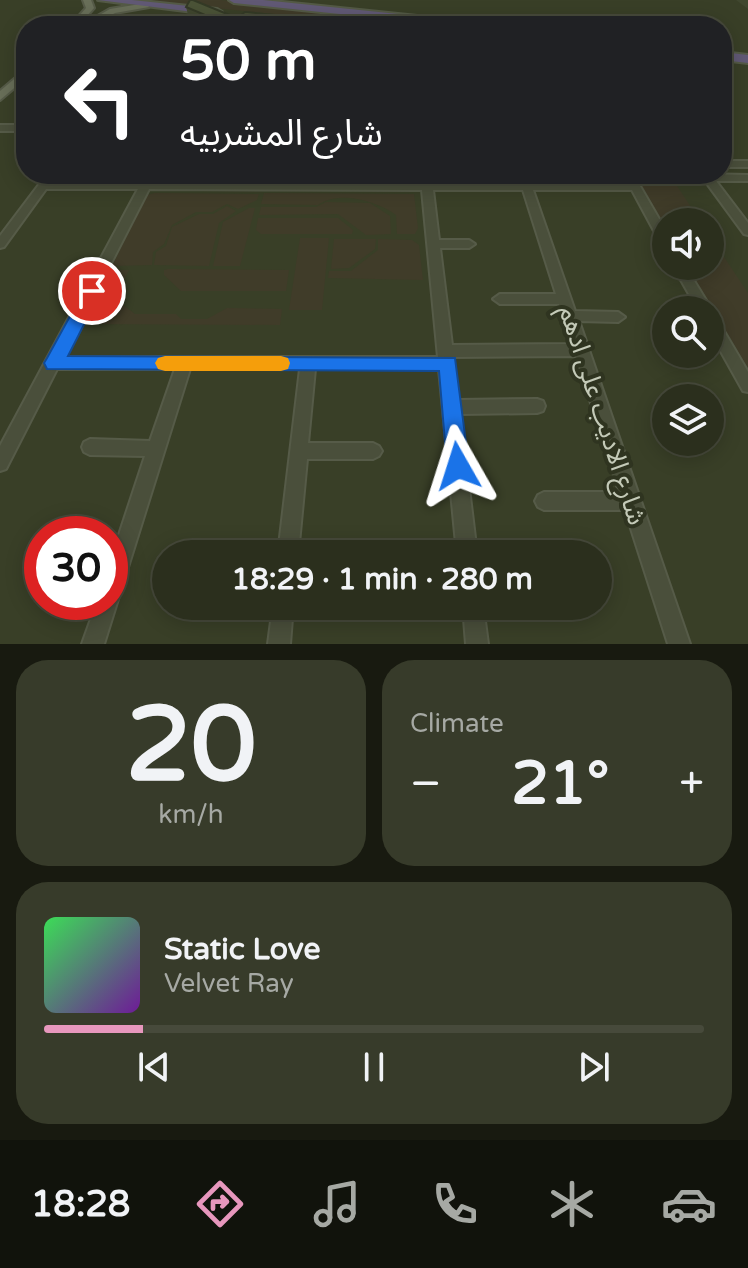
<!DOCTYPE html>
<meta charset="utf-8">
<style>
:root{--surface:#2b2f1d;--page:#373b2a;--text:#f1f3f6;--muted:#a6a9a4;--line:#474a3b;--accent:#e797bd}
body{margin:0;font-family:"Varela Round","Noto Sans Arabic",sans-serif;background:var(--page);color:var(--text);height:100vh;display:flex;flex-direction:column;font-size:30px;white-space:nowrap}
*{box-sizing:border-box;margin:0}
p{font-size:26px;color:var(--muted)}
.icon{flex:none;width:44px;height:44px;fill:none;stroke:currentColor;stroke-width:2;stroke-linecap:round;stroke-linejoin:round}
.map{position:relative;height:644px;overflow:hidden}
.panel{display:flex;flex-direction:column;gap:16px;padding:16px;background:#181a10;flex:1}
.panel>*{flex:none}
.guide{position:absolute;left:16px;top:16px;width:716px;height:168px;border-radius:32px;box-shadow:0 4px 20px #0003,0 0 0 2px var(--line);background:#202124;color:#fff;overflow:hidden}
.buttons{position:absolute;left:652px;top:208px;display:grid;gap:16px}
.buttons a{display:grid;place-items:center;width:72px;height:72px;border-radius:50%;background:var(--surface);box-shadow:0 4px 20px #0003,0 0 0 2px var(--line);font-size:40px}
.speed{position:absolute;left:24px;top:516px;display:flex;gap:16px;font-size:40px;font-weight:700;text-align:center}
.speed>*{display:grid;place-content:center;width:104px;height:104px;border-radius:50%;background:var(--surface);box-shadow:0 4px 20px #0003,0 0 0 2px var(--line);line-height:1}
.speed .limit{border:12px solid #d22;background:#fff;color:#111}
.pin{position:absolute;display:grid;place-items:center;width:68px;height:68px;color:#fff;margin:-34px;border:4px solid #fff;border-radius:50%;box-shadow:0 2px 8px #0007}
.me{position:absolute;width:88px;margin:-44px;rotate:354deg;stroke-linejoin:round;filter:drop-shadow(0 0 6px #0008)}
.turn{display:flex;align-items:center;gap:28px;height:168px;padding:0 32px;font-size:36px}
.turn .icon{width:104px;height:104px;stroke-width:2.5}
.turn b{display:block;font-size:56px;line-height:68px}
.big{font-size:60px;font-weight:700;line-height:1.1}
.panel .tile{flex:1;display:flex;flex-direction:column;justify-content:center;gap:12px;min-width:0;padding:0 28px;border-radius:32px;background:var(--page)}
.panel .dial{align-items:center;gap:0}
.dial b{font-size:104px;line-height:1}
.song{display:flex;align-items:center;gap:24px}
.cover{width:96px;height:96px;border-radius:12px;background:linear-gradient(135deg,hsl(130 70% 55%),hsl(280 70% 35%))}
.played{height:8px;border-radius:4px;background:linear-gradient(90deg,var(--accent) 15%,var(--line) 15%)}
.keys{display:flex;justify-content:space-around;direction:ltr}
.heat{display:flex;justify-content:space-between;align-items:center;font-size:44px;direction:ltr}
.panel .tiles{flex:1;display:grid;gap:16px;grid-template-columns:1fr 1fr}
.tile:last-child{grid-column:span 2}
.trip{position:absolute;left:152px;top:540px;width:460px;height:80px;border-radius:40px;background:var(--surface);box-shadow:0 4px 20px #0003,0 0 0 2px var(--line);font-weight:700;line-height:80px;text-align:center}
.tab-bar{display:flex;height:128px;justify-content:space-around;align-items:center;background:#11130c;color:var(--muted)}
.tab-bar .icon{width:56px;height:56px}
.tab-bar .on{color:var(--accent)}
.tab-bar b{font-size:36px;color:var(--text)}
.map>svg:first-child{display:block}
.green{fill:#403c29}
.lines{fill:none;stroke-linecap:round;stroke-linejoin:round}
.minor-casing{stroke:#565b48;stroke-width:4}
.major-casing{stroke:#565b48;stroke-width:4}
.highway-casing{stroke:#545a46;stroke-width:4}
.minor{fill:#4a4f3b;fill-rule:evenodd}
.major{fill:#696f59;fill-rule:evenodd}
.highway{fill:#615975;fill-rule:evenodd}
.wall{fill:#40472f}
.building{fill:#4b5337;stroke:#343a26;stroke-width:2}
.route{fill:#1a73e8;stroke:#114b97;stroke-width:2}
.slow{fill:#f59e0b}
.labels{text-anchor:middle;stroke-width:8;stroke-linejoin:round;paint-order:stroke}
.street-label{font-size:26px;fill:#c4cab8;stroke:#2f3420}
</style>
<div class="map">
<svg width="748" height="644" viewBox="0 0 748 644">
<rect width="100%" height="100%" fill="#393f27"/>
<g class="green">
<polygon points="137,0 220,0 463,26 388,26"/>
<polygon points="633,174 669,174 701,222 666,222 666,230"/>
<polygon points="155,193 259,194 257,200 238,209 227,204 212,212 196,212 172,225 164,244 153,252 152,265 112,266 147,195"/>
<path d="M 264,193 L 414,194 L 418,228 L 415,234 L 397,234 L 396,215 C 377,201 339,190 318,205 L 261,204 Z"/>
<polygon points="326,202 370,203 390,216 391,234 366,235 338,214 259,215 261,207 316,207"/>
<polygon points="227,206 236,211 219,223 209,266 154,265 156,252 166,246 172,227 199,214 213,214"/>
<polygon points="249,208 255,208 240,266 213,266 223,222"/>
<polygon points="258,218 338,218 353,230 352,234 261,234 256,230"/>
<polygon points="710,236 748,293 748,368 687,266 710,266"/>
<polygon points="300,238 329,238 322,310 289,310"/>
<polygon points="334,239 376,239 375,249 349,268 331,269"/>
<polygon points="378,239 412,240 419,245 423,280 328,278 329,271 351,271 378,250"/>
<polygon points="168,269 173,269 289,270 286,291 181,291 164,275 164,270"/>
<polygon points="111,270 129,270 118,292 121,298 117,300 135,314 176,314 181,319 207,319 227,308 282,309 280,325 83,324"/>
</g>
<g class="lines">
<defs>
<g id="minor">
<rect x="0" y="125" width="26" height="6"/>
<rect x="722" y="161" width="26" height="6"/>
<path d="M 47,174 L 57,174 L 51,183 L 628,184 L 623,174 L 633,174 L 666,231 L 666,246 L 660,242 L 632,190 L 533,190 L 575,311 L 618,312 L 625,317 L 618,322 L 579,321 L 690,644 L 668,644 L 625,510 L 544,510 L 538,507 L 535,501 L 538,495 L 544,492 L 619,492 L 576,356 L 453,357 L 458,400 L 537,399 L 543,401 L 545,406 L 543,411 L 537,413 L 460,414 L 477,554 L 457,554 L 439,369 L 315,369 L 308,443 L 373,443 L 379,446 L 382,451 L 379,456 L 373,459 L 307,459 L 298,554 L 278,554 L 300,369 L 190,369 L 104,644 L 82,644 L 97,602 L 110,602 L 110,562 L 145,456 L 90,455 L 84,452 L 82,447 L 84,442 L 90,439 L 150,441 L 175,369 L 57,369 L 6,469 L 0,471 L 0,446 L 138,189 L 46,189 L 4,247 L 0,248 L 0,236 ZM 149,189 L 422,190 L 438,357 L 63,357 ZM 433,190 L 523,190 L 556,294 L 500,294 L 493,299 L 500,304 L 559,304 L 572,344 L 452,345 L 440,248 L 469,248 L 475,244 L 469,240 L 439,240 Z"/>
<polygon points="700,174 748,175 748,181 716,181 748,223 748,235 744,234"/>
<polygon points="673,266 685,266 712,310 710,313 710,310 698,310"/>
<polygon points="710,315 715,316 748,372 748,392 743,391 710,332"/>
<polygon points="273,606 293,606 290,644 268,644"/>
<polygon points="463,606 483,606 488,644 466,644"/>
</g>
<g id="major">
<polygon points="83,0 91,0 94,8 78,26 70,26 86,8"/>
<polygon points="146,3 149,7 115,13 91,26 80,26 110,9"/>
<polygon points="26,69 26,78 0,100 0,91"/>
</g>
<g id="highway">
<polygon points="98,0 132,0 217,9 222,12 217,15"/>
<polygon points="229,0 263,0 485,23 490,26 454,26 234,3"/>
<polygon points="722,52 748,55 748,63 722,60"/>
</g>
</defs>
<use href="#minor" class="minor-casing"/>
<use href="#major" class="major-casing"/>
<use href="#highway" class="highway-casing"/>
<use href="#minor" class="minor"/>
<use href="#major" class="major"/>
<use href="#highway" class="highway"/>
</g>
<g class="wall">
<polygon points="736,0 748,0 748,9"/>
<polygon points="186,7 237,18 346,26 191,26"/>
</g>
<polygon class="building" points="190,0 193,0 237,18 245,12 346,22 342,26 231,26 186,7"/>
<polygon class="route" points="92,285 101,291 68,356 455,358 469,466 466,473 458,476 450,473 447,466 439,371 47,369 44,363 47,358 86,287"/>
<polygon class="slow" points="165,356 281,356 288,358 290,363 288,369 281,371 165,371 158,369 155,363 158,358"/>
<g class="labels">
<g class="street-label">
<text transform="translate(603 415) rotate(72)" y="9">شارع الاديب على ادهم</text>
</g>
</g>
</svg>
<div class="buttons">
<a><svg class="icon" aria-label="sound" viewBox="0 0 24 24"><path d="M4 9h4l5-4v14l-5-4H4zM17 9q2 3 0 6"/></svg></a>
<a><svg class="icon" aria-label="search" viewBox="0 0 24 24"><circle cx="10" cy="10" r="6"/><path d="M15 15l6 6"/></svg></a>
<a><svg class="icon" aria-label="layers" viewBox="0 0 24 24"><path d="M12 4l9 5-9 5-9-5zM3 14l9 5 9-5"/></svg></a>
</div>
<div class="speed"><div class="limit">30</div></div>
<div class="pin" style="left:92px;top:291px;background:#d93025"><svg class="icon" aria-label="arrive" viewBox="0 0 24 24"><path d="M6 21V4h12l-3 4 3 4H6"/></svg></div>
<svg class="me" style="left:458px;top:466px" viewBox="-20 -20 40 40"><path d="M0-17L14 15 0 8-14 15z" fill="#1a73e8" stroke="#fff" stroke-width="4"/></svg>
<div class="trip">18:29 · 1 min · 280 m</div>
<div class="guide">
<div class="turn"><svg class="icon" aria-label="left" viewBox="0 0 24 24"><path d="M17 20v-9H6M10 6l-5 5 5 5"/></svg><div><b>50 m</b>شارع المشربيه</div></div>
</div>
</div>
<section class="panel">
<div class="tiles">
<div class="tile dial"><b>20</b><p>km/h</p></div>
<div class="tile"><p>Climate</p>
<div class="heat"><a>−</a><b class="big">21°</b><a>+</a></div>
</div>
<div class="tile">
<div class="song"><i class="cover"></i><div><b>Static Love</b><p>Velvet Ray</p></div></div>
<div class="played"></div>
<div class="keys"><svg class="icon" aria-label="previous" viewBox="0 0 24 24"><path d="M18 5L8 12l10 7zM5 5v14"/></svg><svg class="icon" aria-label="pause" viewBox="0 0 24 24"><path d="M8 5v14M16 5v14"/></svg><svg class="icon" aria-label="next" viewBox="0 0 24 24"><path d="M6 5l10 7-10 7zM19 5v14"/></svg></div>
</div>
</div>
</section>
<nav class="tab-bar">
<b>18:28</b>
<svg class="icon on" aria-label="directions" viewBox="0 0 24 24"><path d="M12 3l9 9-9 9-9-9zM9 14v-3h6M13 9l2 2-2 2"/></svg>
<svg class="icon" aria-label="music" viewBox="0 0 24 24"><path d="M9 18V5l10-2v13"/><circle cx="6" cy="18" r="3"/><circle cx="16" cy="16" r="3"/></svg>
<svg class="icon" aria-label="phone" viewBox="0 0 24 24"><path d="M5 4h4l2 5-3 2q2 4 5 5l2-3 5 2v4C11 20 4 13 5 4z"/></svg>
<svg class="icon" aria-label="climate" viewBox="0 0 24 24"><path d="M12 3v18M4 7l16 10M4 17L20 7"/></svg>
<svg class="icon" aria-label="car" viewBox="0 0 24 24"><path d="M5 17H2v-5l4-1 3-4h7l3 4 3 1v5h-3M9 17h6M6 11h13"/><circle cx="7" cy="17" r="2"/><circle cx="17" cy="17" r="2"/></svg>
</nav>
